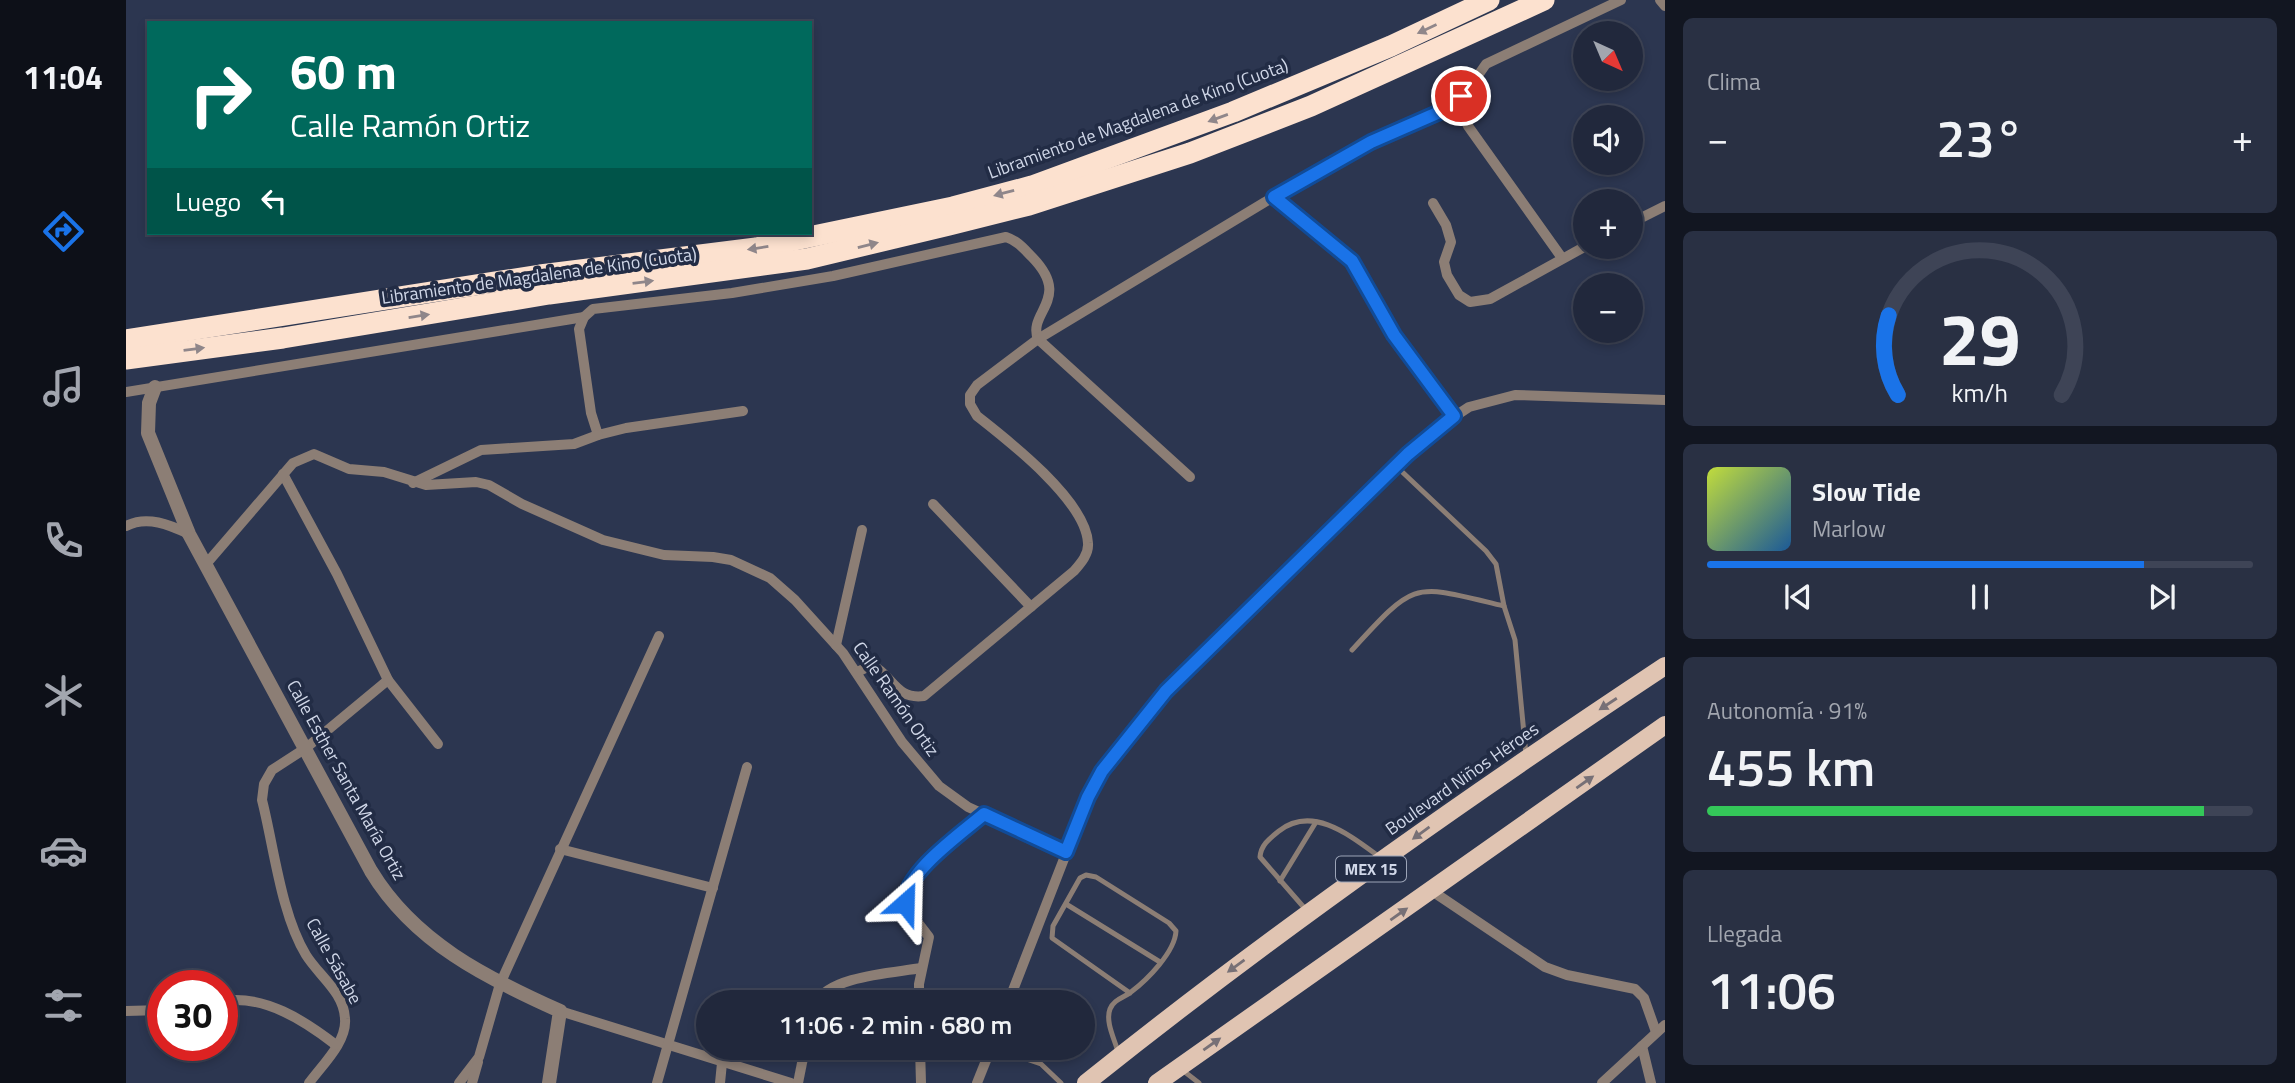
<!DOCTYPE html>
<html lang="es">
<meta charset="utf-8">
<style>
:root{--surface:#21283c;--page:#293043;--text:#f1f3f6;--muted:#a2a6af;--line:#3e4456;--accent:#1a73e8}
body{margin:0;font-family:"Titillium Web",sans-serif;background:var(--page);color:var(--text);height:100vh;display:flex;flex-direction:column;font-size:26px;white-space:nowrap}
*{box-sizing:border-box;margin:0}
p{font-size:23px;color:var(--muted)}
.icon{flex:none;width:38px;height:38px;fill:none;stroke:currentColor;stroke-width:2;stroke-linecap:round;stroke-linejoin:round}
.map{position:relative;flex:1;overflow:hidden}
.side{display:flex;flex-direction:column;gap:18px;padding:18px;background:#121621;width:630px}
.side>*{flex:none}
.top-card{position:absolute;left:21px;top:21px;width:665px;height:214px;border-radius:0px;box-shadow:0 4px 10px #0003,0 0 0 2px var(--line);background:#00695c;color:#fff;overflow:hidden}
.needle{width:46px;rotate:136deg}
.controls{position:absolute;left:1447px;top:21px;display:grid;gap:14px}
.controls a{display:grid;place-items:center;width:70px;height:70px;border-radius:50%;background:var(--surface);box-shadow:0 4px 10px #0003,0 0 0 2px var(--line);font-size:35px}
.speed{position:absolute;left:21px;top:970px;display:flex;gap:14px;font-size:35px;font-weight:700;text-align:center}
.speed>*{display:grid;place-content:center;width:91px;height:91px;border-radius:50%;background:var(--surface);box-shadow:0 4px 10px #0003,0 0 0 2px var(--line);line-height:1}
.speed .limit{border:10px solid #d22;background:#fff;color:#111}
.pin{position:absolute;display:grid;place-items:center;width:60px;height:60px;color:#fff;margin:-30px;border:4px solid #fff;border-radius:50%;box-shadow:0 2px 7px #0007}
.me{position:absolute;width:77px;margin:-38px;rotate:25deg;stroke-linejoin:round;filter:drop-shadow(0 0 5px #0008)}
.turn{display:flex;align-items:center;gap:24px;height:147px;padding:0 28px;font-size:32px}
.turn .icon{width:91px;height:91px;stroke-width:2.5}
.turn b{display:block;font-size:49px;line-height:60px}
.then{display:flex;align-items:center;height:66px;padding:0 28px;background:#0003;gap:14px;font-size:26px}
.big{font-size:52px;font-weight:600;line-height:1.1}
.side .card{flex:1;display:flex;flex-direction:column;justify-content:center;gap:10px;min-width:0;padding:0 24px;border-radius:10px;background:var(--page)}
.side .dial{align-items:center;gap:0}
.dial svg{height:182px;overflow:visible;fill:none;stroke:var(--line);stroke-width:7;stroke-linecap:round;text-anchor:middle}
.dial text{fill:var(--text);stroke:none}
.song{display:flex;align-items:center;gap:21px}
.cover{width:84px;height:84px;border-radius:10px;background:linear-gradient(135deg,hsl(70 70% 55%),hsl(210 70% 35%))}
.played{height:7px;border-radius:4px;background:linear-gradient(90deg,var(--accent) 80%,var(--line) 80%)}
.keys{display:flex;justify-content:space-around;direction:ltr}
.heat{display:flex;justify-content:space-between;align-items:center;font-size:38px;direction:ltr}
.charge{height:10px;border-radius:5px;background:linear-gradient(90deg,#34c759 91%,var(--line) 0)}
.trip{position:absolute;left:570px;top:990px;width:399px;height:70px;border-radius:35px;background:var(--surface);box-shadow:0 4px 10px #0003,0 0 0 2px var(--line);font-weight:600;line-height:70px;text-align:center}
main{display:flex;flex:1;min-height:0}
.tabs{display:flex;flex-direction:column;width:126px;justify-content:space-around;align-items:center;background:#0d1018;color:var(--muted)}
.tabs .icon{width:49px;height:49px}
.tabs .active{color:var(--accent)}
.tabs b{font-size:32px;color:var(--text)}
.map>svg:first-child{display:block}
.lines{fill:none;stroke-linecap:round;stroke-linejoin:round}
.service{stroke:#8c7e75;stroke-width:5}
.minor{stroke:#8c7e75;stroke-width:10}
.tertiary{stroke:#8c7e75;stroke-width:14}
.primary{stroke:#e0c4b2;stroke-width:18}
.motorway{stroke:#fce1cf;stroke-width:21}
.oneway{fill:#8f868a}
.oneway2{fill:#777076}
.route-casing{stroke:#114b97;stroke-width:18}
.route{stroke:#1a73e8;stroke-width:12}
.labels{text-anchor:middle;stroke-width:7;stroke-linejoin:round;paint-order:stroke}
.shield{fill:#222c45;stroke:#9ca4b7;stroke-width:2}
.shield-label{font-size:16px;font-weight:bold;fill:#d0d7e8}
.street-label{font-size:18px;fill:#d0d7e8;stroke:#222c45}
</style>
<main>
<nav class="tabs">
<b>11:04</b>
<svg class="icon active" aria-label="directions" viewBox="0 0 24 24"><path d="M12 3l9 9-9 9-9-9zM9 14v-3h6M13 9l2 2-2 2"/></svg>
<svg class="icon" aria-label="music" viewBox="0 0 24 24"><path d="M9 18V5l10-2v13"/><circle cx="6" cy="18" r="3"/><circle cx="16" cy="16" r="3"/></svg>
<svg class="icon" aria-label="phone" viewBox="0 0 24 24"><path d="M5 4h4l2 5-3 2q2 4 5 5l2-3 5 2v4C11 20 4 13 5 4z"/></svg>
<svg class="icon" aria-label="climate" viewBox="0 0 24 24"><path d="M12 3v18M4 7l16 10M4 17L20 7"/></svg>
<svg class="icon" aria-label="car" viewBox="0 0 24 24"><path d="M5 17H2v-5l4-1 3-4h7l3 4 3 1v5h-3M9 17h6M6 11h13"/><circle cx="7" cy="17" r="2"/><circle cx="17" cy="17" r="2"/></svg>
<svg class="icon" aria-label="filters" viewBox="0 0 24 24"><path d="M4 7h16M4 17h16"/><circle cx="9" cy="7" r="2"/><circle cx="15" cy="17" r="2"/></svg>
</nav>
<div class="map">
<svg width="1539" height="1083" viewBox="0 0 1539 1083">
<rect width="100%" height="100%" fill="#2c3650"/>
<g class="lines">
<g class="service">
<polyline points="1271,467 1360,551 1370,564 1378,606"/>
<path d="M 1226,650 C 1291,579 1286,584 1378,606 L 1389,640 L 1400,755"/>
<polyline points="1154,881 1190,822"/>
<polyline points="940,904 1034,962"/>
<path d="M 1181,911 L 1134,857 C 1135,845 1143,839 1153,831 C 1187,804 1226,837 1255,858"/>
<path d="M 992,1052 C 989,1040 979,1022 984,1009 C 988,999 998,998 1005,992 C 1021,980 1049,952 1050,931 L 1043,923 L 970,877 L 960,875 L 954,878 L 927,926 L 926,938 L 1004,993"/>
<polyline points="889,1055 915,1064 935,1083"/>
<polyline points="1055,1069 1073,1083"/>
</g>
<g class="minor">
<polyline points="1534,0 1539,6"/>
<polyline points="1332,104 1342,126 1436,258"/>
<polyline points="1148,197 1226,261 1268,335 1328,416"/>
<polyline points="1307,203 1320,225 1325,242 1318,262 1321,275 1333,295 1344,302 1364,299 1460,246"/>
<polyline points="1505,223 1539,206"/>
<polyline points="0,392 458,317"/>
<path d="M 617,411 L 500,428 L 472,435 L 465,413 L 453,329 L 458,317 L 467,309 L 606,293 L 707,276 L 880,237 C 892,241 898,249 906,257 C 947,299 901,312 912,339 L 1064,477"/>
<path d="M 157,474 L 211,574 L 262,680 L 180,748 L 146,770 L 138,784 L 136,800 C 148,847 155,914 180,955 C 193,976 218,992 219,1019 C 221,1042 196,1065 183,1083"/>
<polyline points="287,483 355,450 448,444 472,435"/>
<polyline points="807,504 905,607"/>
<path d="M 0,526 C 21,515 44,525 63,534"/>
<polyline points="81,563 167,463 188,454 223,469 258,472 300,485 350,482 363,485 396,504 477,540 538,555 587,557 605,560 644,578 669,600 717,653 776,742 813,786 842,807 940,852"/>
<polyline points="710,645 736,530"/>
<path d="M 731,672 L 746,665 C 767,676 770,700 798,696 L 948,571 C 955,563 963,554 962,543 C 960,501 883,441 851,416 L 844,404 L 844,395 L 851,385 L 912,339 L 1139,202 L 1245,142 L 1332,104 L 1360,64 L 1495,0"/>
<polyline points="262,680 312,744"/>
<polyline points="434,849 587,888"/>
<polyline points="1306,891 1419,967 1441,975 1509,989 1518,998 1530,1032"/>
<path d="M 96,1001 C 138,994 179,1021 210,1045"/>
<path d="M 690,1003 C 703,976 767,973 795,968"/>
<polyline points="793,1003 793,984 803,937 783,911 779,896 793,873 858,814"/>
<polyline points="882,1003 962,797 976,771 1012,723 1078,651 1308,430 1343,407 1389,395 1539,400"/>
<polyline points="0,1011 37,1010"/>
<polyline points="434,1011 665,1083"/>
<polyline points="1516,1046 1525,1083"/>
<polyline points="794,1048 795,1083"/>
<polyline points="333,1083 353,1057 374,984 533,636"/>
<polyline points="346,1083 352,1062"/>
<polyline points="531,1083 621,767"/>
<polyline points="594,1083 596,1063"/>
<polyline points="672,1083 679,1048"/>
<polyline points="851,1083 865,1048"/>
<polyline points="1476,1083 1539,1025"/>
</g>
<path class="tertiary" d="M 29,387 L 23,403 L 22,433 L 63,534 L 245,871 C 288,942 360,978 434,1011 L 423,1083"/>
<g class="primary">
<path d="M 960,1083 C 1146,934 1341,797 1539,666"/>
<polyline points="1031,1083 1539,725"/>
</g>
<g class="motorway">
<polyline points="0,340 414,275 630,248 827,207 906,186 1107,112 1265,46 1363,0"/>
<polyline points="0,359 157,338 423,294 681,259 823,225 903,205 1064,153 1185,106 1418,0"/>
</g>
</g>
<defs><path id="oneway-solid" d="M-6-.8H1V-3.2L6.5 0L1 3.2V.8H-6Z" transform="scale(1.75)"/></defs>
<g class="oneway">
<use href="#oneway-solid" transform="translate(1301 29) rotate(155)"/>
<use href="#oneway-solid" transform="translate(1092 118) rotate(160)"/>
<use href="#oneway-solid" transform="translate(878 193) rotate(165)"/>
<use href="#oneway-solid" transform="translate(742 245) rotate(-14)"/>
<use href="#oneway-solid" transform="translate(632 248) rotate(171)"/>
<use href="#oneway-solid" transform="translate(517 282) rotate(-7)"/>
<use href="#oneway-solid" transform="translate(293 316) rotate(-9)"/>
<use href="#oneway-solid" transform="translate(68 349) rotate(-7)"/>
</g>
<g class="oneway2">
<use href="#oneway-solid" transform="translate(1482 704) rotate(147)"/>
<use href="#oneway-solid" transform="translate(1459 782) rotate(-35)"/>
<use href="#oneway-solid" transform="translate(1295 833) rotate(144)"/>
<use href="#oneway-solid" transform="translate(1273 914) rotate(-35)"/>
<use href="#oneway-solid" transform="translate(1110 966) rotate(144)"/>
<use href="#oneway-solid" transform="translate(1086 1044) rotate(-35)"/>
</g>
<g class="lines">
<defs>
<path id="route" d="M 779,903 C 778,873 836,833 858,814 L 940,852 L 962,797 L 976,771 L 1040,691 L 1282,454 L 1328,416 L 1268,335 L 1226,261 L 1148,197 L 1245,142 L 1332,104 L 1335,96"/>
</defs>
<use href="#route" class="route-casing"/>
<use href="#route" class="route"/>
</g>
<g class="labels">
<rect class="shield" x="1210" y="856.5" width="70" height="25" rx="5"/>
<g class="shield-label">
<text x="1245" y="875">MEX 15</text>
</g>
<g class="street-label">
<text transform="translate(1012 119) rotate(-20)" y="6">Libramiento de Magdalena de Kino (Cuota)</text>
<text transform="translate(413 276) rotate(-8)" y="6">Libramiento de Magdalena de Kino (Cuota)</text>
<text transform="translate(770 699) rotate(55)" y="6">Calle Ramón Ortiz</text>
<text transform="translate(1336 779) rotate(-35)" y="6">Boulevard Niños Héroes</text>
<text transform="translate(220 780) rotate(61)" y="6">Calle Esther Santa María Ortiz</text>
<text transform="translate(208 961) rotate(61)" y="6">Calle Sásabe</text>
</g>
</g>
</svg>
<div class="controls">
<a><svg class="needle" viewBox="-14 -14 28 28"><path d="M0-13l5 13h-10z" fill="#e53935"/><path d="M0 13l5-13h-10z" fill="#a2a6af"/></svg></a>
<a><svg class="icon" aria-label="sound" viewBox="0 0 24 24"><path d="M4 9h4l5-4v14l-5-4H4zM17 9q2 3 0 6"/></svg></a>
<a>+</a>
<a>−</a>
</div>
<div class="speed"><div class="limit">30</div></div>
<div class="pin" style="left:1335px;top:96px;background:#d93025"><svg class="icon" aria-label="arrive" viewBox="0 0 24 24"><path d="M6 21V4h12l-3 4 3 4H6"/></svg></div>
<svg class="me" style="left:779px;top:903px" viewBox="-20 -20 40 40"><path d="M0-17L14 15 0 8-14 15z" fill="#1a73e8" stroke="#fff" stroke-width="4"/></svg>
<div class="trip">11:06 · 2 min · 680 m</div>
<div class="top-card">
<div class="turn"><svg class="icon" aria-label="right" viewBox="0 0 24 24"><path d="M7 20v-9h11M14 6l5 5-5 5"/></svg><div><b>60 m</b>Calle Ramón Ortiz</div></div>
<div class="then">Luego<svg class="icon" aria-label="left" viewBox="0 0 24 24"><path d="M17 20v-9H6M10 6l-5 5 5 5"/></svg></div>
</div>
</div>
<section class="side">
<div class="card"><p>Clima</p>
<div class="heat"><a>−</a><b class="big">23°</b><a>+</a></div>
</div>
<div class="card dial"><svg viewBox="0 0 100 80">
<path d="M14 69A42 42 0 1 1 86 69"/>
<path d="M14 69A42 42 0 0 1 10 34" stroke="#1a73e8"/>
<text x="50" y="56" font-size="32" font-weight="700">29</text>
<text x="50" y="72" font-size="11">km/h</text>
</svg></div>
<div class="card">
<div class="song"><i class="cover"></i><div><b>Slow Tide</b><p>Marlow</p></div></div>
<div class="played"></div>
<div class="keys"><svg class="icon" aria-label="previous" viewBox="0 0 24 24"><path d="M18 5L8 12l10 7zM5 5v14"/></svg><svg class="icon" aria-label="pause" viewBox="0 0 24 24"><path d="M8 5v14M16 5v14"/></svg><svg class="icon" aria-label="next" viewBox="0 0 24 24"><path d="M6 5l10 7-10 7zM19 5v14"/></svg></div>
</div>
<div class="card"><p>Autonomía · 91%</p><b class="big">455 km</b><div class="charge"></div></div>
<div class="card"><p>Llegada</p><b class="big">11:06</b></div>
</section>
</main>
